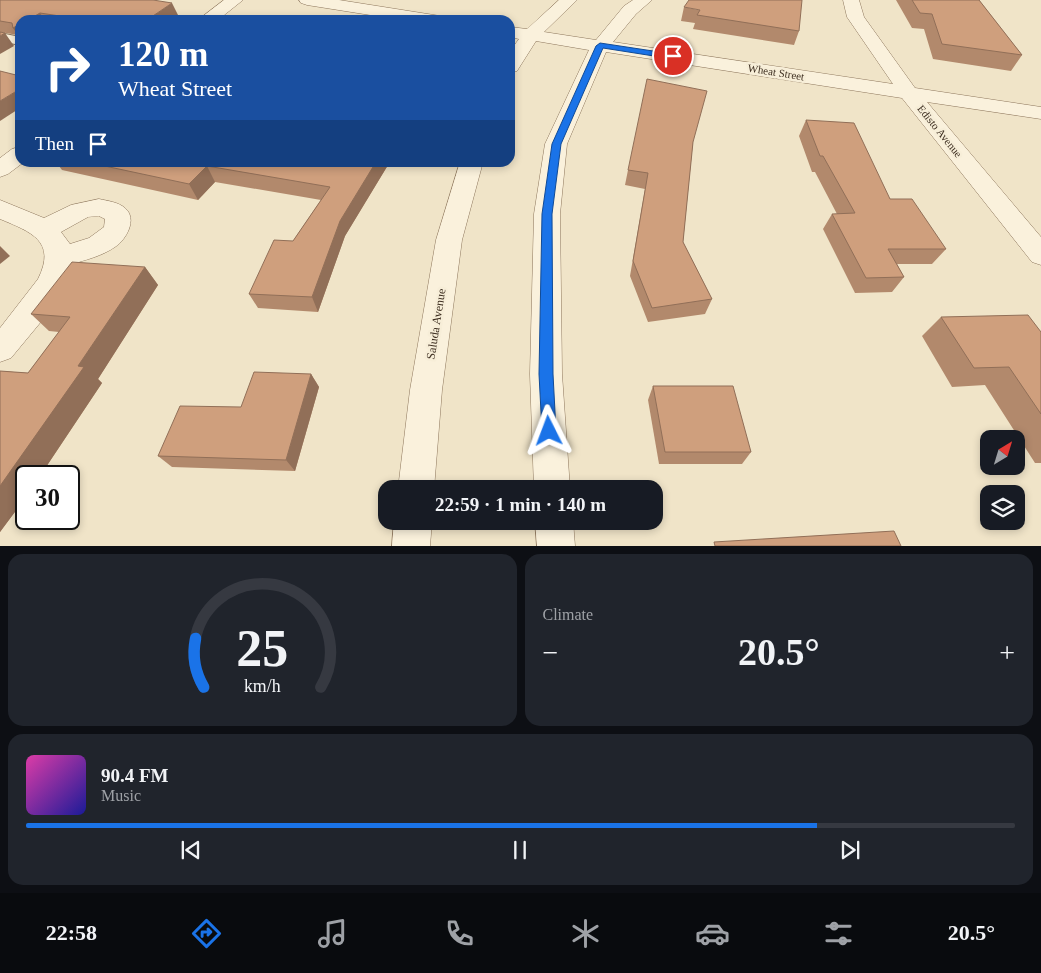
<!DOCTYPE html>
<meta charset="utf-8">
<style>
:root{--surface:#171b24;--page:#20242c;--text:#f1f3f6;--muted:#9ea1a6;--line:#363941;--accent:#1a73e8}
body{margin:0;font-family:"Times New Roman",serif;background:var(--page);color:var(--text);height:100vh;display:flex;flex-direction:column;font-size:19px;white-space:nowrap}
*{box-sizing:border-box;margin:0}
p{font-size:16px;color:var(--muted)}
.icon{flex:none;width:28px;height:28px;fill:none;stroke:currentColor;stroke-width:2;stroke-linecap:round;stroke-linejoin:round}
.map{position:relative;height:546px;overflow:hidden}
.sheet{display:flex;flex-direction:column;gap:8px;padding:8px;background:#0d0f14;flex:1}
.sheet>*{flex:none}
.banner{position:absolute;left:15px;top:15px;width:500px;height:152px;border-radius:15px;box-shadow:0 2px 8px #0003;background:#1a4fa0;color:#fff;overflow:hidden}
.needle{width:32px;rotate:38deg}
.controls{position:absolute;left:980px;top:430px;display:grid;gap:10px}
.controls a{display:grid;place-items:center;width:45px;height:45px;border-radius:10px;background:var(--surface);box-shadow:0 2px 8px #0003;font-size:25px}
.speed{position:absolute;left:15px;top:465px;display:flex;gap:10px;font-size:25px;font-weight:700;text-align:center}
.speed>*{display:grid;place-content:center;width:65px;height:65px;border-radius:50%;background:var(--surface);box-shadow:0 2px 8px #0003;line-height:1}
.speed .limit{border:2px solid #111;border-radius:8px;background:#fff;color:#111}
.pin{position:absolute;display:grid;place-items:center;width:42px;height:42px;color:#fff;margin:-21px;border:2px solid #fff;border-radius:50%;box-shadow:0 1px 5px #0007}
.me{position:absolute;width:55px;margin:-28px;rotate:357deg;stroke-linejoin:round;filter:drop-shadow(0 0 4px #0008)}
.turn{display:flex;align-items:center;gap:18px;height:105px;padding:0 20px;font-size:22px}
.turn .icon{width:65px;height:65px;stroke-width:2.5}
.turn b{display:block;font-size:35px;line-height:42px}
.then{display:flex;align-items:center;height:48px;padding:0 20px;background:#0003;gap:10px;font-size:19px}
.big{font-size:38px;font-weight:800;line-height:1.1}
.sheet .widget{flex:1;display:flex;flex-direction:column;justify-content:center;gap:8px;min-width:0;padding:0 18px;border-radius:15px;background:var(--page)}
.sheet .dial{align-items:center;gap:0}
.dial svg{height:130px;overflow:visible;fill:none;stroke:var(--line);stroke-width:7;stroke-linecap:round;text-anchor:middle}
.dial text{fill:var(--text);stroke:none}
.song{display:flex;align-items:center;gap:15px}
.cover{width:60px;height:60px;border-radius:8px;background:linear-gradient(135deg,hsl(320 70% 55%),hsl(240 70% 35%))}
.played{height:5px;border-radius:2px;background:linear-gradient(90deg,var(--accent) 80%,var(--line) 80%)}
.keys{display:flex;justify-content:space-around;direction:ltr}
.heat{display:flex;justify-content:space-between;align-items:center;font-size:28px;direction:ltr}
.sheet .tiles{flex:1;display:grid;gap:8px;grid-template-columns:1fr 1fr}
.widget:last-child{grid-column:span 2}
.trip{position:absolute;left:378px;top:480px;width:285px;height:50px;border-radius:15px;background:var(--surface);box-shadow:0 2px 8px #0003;font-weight:800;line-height:50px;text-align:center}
.dock{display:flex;height:80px;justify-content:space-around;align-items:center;background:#090b0e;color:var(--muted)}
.dock .icon{width:35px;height:35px}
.dock .active{color:var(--accent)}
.dock b{font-size:22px;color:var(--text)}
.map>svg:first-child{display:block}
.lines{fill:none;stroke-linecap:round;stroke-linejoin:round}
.service-casing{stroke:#8d765c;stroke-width:2}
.minor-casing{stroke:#8d765c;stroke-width:1}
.service{fill:#faf1dc;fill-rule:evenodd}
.minor{fill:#faf1dc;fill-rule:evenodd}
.wall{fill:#b2896c}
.shaded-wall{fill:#916f58}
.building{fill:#cf9f7d;stroke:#916f58}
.route{fill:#1a73e8;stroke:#114b97}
.labels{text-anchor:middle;stroke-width:5;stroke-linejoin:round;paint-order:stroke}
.far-street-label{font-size:11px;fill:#3d2e20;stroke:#f7eed8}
.street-label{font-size:12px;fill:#3d2e20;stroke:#f7eed8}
</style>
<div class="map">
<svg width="1041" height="546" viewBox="0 0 1041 546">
<rect width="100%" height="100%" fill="#f0e4c8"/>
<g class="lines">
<defs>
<polygon id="service" points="0,33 20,37 20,45 0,41"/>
<g id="minor">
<polygon points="224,0 243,0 218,20 198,20"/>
<polygon points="299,0 339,0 434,15 440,16 443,20 402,20 307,5 301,3"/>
<polygon points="559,0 577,0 544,32 596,40 624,6 633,0 652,0 636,14 613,42 893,84 847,17 843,0 859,0 864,17 915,88 1041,107 1041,119 927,102 1041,237 1041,265 1032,262 902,98 606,52 567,144 560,214 562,374 570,489 534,489 530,374 534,214 545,144 589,50 536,41 517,71 510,73 510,51 519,39 510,37 510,27 527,29"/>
<polygon points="20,147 20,162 24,162 8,174 0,177 0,158 12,149"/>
<polygon points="460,162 483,162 462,240 442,390 434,489 398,489 410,390 436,240"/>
<path d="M 99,199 C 108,201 118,202 125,208 C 138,219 126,240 115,247 C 102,256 86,260 71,264 L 59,292 L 40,323 L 11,358 L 0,362 L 0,328 L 38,279 C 57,241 31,232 0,219 L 0,200 L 44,218 L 71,205 ZM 99,216 L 105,219 L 104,227 L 89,238 L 70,244 L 61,232 L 88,217 Z"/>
<polygon points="394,521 432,521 430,546 392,546"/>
<polygon points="535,521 573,521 575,546 537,546"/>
</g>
</defs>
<use href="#service" class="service-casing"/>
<use href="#minor" class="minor-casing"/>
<use href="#service" class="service"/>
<use href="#minor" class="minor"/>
</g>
<g class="wall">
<polygon points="0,0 178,15 171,20 20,20 20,38 18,35 0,32"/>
<polygon points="896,0 979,0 1022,55 1011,71 933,59 924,29 912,28"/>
<polygon points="684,7 799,31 794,45 693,29 695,23 681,21"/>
<polygon points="806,120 890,199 946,249 932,264 897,264 904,277 892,292 855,293 823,229 832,214 837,214 815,172 812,172 799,136"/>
<polygon points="693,142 683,242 712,299 705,314 648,322 630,276 645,189 625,185 628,170"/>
<polygon points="56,162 387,162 388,165 345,236 318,312 258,308 249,294 293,241 321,200 215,182 198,200 62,170"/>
<polygon points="145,267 158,285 98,379 102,383 40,476 26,476 26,497 0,532 0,371 28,373 59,332 49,331 31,314"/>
<polygon points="941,317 1041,332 1041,463 1035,463 985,385 952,387 922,336"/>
<polygon points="311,374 319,387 295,471 172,467 158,456 241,407"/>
<polygon points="653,386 751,452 742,464 659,464 648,400"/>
</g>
<g class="shaded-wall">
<polygon points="172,3 178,15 171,20 147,20"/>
<polygon points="40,13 45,20 28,20"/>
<polygon points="20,24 20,38 13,28"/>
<polygon points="5,33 14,46 0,54 0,36"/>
<polygon points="20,89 20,108 0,121 0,101"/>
<polygon points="376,162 387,162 388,165 345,236 318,312 312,297 340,221"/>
<polygon points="207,166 215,182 198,200 189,184"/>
<polygon points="0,246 10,256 0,264"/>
<polygon points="145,267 158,285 98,379 102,383 40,476 26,476 26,497 0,532 0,486 78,366"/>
<polygon points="311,374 319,387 295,471 286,460"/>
</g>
<g class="building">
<polygon points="0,0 153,0 172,3 147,20 86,20 40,13 28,20 20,20 20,24 13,28 12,23 0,21"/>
<polygon points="689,0 802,0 799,31 697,15 700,10 684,7"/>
<polygon points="912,0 979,0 1022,55 942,44 932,14 920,13"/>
<polygon points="246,17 265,20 242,20"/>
<polygon points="0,32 5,33 0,36"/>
<polygon points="0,71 20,76 20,89 0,101"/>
<polygon points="647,79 707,91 693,142 683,242 712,299 652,308 633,261 648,173 628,170"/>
<polygon points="806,120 854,123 890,199 912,199 946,249 888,249 904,277 866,278 832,214 855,213 823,156 820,156"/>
<polygon points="86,162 376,162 340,221 312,297 249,294 274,240 293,241 330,187 207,166 189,184"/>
<polygon points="72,262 145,267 78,366 84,367 0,486 0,371 28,373 70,317 31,314"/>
<polygon points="1028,315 1041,332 1041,414 1009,367 974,368 941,317"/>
<polygon points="254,372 311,374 286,460 158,456 180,406 241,407"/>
<polygon points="653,386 733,386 751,452 665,452"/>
<polygon points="894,531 901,546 715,546 714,542"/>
</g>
<polygon class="route" points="600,43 673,54 677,56 673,59 603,48 561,144 552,214 553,374 556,431 554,436 549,438 544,436 542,431 539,374 542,214 552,144 596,46"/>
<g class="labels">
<g class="far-street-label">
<text transform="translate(776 72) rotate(9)" y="4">Wheat Street</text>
<text transform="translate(940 131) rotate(51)" y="4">Edisto Avenue</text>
</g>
<g class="street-label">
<text transform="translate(436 324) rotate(-81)" y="4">Saluda Avenue</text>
</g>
</g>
</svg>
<div class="controls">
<a><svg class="needle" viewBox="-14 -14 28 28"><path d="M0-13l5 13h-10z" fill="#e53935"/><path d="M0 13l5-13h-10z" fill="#9ea1a6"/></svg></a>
<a><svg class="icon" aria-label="layers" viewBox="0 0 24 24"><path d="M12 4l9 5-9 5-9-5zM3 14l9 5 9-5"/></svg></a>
</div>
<div class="speed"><div class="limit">30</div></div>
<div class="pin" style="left:673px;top:56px;background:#d93025"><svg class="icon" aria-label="arrive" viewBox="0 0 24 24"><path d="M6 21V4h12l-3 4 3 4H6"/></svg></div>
<svg class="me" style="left:549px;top:431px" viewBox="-20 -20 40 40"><path d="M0-17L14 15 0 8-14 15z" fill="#1a73e8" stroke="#fff" stroke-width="4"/></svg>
<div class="trip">22:59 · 1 min · 140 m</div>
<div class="banner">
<div class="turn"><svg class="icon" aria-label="right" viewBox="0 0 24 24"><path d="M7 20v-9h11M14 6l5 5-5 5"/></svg><div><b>120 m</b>Wheat Street</div></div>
<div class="then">Then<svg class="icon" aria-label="arrive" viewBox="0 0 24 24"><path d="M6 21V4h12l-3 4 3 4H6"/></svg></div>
</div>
</div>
<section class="sheet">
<div class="tiles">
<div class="widget dial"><svg viewBox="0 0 100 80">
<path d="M14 69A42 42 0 1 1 86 69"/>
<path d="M14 69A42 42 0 0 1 9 39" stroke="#1a73e8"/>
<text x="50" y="56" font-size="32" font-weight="700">25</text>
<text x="50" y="72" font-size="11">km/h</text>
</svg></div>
<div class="widget"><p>Climate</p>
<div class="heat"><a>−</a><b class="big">20.5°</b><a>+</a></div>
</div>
<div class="widget">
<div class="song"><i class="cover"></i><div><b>90.4 FM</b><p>Music</p></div></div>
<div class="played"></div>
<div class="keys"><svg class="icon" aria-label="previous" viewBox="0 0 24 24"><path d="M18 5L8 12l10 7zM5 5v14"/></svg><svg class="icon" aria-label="pause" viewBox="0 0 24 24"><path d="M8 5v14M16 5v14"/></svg><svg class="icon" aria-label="next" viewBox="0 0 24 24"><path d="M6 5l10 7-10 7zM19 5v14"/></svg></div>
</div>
</div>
</section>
<nav class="dock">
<b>22:58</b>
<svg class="icon active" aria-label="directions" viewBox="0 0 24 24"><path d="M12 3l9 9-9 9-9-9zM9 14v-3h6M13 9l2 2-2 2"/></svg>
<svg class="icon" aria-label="music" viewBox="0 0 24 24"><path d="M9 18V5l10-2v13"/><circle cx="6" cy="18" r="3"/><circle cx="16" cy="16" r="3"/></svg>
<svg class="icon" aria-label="phone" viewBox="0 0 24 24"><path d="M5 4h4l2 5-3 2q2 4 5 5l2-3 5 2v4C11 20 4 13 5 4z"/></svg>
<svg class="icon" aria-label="climate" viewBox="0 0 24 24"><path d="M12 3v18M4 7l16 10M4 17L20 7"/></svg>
<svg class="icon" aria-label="car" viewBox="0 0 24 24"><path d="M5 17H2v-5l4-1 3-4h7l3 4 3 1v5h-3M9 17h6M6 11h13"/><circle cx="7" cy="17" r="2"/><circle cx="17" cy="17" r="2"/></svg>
<svg class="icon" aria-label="filters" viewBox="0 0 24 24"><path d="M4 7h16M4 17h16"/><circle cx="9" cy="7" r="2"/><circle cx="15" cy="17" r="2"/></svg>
<b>20.5°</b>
</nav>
